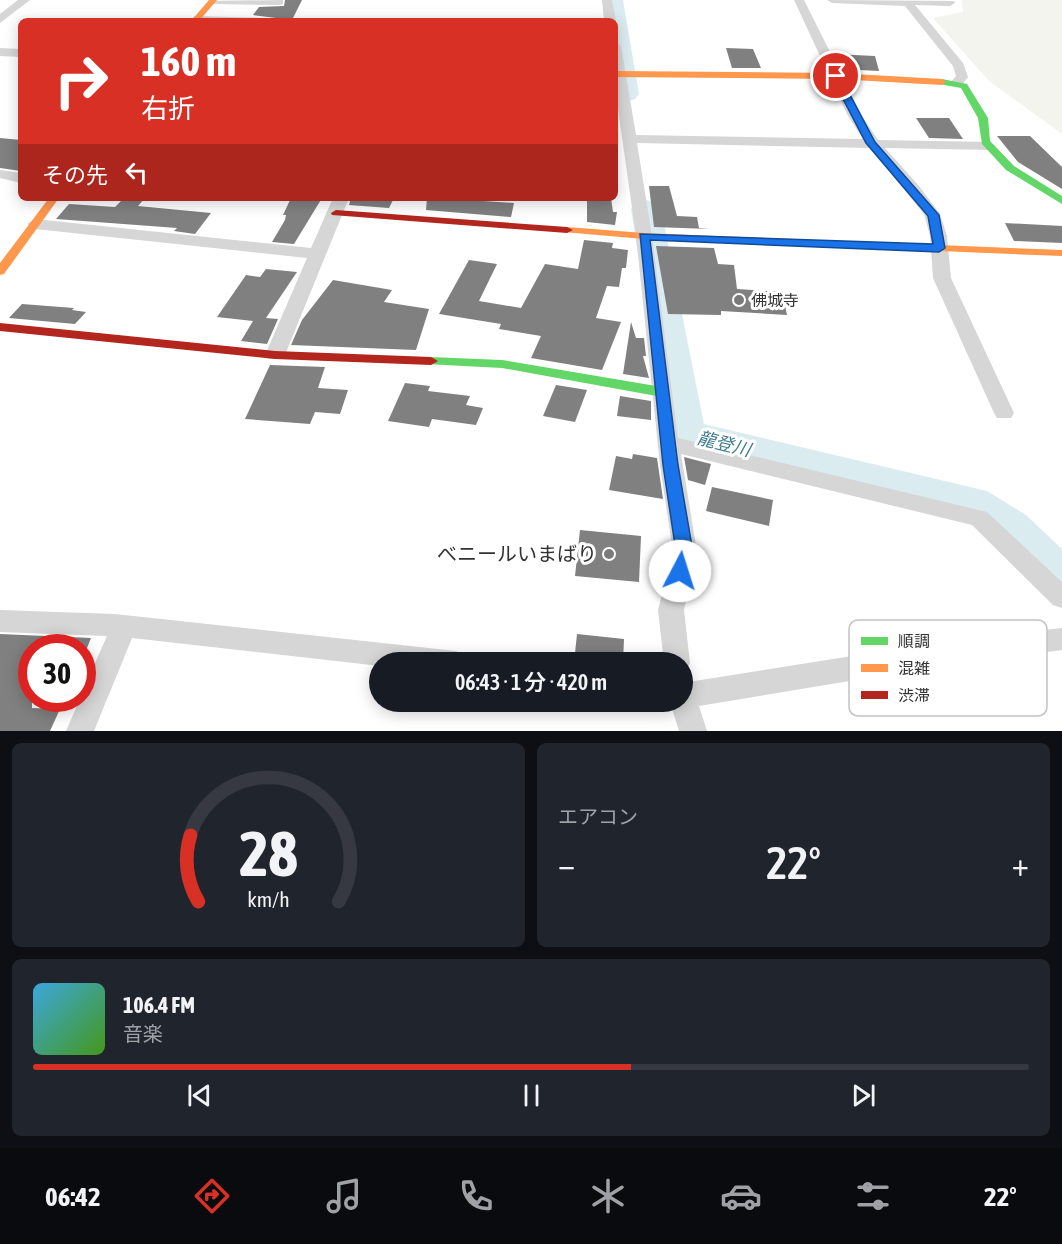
<!DOCTYPE html>
<html lang="ja">
<meta charset="utf-8">
<style>
:root{--surface:#171b24;--page:#20242c;--text:#f1f3f6;--muted:#9ea1a6;--line:#363941;--accent:#d93025}
body{margin:0;font-family:"Asap Condensed","Noto Sans JP",sans-serif;background:var(--page);color:var(--text);height:100vh;display:flex;flex-direction:column;font-size:22px;white-space:nowrap}
*{box-sizing:border-box;margin:0}
p{font-size:20px;color:var(--muted)}
.icon{flex:none;width:33px;height:33px;fill:none;stroke:currentColor;stroke-width:2;stroke-linecap:round;stroke-linejoin:round}
.map{position:relative;height:731px;overflow:hidden}
.panel{display:flex;flex-direction:column;gap:12px;padding:12px;background:#0d0f14;flex:1}
.panel>*{flex:none}
.hud{position:absolute;left:18px;top:18px;width:600px;height:183px;border-radius:9px;box-shadow:0 3px 15px #0003;background:#d93025;color:#fff;overflow:hidden}
.speed{position:absolute;left:18px;top:634px;display:flex;gap:12px;font-size:30px;font-weight:700;text-align:center}
.speed>*{display:grid;place-content:center;width:78px;height:78px;border-radius:50%;background:var(--surface);box-shadow:0 3px 15px #0003;line-height:1}
.speed .limit{border:9px solid #d22;background:#fff;color:#111}
.pin{position:absolute;display:grid;place-items:center;width:51px;height:51px;color:#fff;margin:-26px;border:3px solid #fff;border-radius:50%;box-shadow:0 2px 6px #0007}
.me{position:absolute;width:66px;margin:-33px;rotate:5deg;stroke-linejoin:round;filter:drop-shadow(0 0 4px #0008)}
.turn{display:flex;align-items:center;gap:21px;height:126px;padding:0 24px;font-size:27px}
.turn .icon{width:78px;height:78px;stroke-width:2.5}
.turn b{display:block;font-size:42px;line-height:51px}
.then{display:flex;align-items:center;height:57px;padding:0 24px;background:#0003;gap:12px;font-size:22px}
.big{font-size:45px;font-weight:600;line-height:1.1}
.panel .card{flex:1;display:flex;flex-direction:column;justify-content:center;gap:9px;min-width:0;padding:0 21px;border-radius:9px;background:var(--page)}
.panel .dial{align-items:center;gap:0}
.dial svg{height:156px;overflow:visible;fill:none;stroke:var(--line);stroke-width:7;stroke-linecap:round;text-anchor:middle}
.dial text{fill:var(--text);stroke:none}
.song{display:flex;align-items:center;gap:18px}
.cover{width:72px;height:72px;border-radius:9px;background:linear-gradient(135deg,hsl(200 70% 55%),hsl(100 70% 35%))}
.played{height:6px;border-radius:3px;background:linear-gradient(90deg,var(--accent) 60%,var(--line) 60%)}
.keys{display:flex;justify-content:space-around;direction:ltr}
.heat{display:flex;justify-content:space-between;align-items:center;font-size:33px;direction:ltr}
.panel .tiles{flex:1;display:grid;gap:12px;grid-template-columns:1fr 1fr}
.card:last-child{grid-column:span 2}
.trip{position:absolute;left:369px;top:652px;width:324px;height:60px;border-radius:30px;background:var(--surface);box-shadow:0 3px 15px #0003;font-weight:600;line-height:60px;text-align:center}
.tab-bar{display:flex;height:96px;justify-content:space-around;align-items:center;background:#090b0e;color:var(--muted)}
.tab-bar .icon{width:42px;height:42px}
.tab-bar .selected{color:var(--accent)}
.tab-bar b{font-size:27px;color:var(--text)}
.map>svg:first-child{display:block}
.green{fill:#f2f4ed}
.lines{fill:none;stroke-linecap:round;stroke-linejoin:round}
.river{fill:#dbecf1;fill-rule:evenodd}
.building{fill:#808080}
.street{fill:#d6d6d6;fill-rule:evenodd}
.fast{fill:#63d668;fill-rule:evenodd}
.slow{fill:#ff974d;fill-rule:evenodd}
.jam{fill:#b3261e;fill-rule:evenodd}
.route{fill:#1a73e8;stroke:#114b97;stroke-width:1.5}
.poi-dot{fill:#7a7a7a;stroke:#fff;stroke-width:2}
.labels{text-anchor:middle;stroke-width:6;stroke-linejoin:round;paint-order:stroke}
.poi-label{font-size:16px;fill:#323232;stroke:#fff;text-anchor:start}
.water-label{font-size:18px;font-style:italic;fill:#3e7c8d;stroke:#fff}
.near-poi-label{font-size:20px;fill:#323232;stroke:#fff;text-anchor:end}
.key{fill:#fff;stroke:#c2c2c2;stroke-width:1.5}
.key-label{font-size:16px;fill:#323232}
</style>
<div class="map">
<svg width="1062" height="731" viewBox="0 0 1062 731">
<rect width="100%" height="100%" fill="#fff"/>
<polygon class="green" points="962,0 1062,0 1062,134 989,81 933,18 963,12"/>
<g class="lines">
<g class="river">
<polygon points="603,0 623,0 639,94 635,99 626,102 615,96 615,21 605,21"/>
<polygon points="646,200 657,203 661,209 704,424 987,491 1026,515 1062,549 1062,597 1045,592 994,539 959,516 672,444 666,434 631,209 635,203"/>
</g>
</g>
<g class="building">
<polygon points="285,0 302,0 292,20 253,15 259,7 284,6"/>
<polygon points="726,48 753,49 761,68 732,68"/>
<polygon points="834,54 875,56 879,71 841,69"/>
<polygon points="916,118 949,118 963,139 929,138"/>
<polygon points="997,136 1030,136 1062,167 1062,189 1018,162"/>
<polygon points="0,138 21,140 21,171 0,168"/>
<polygon points="649,186 669,186 677,216 697,217 699,228 709,229 654,227"/>
<polygon points="124,198 145,198 138,206 211,213 195,234 174,231 177,228 56,219 69,204 115,207"/>
<polygon points="291,198 322,198 294,244 272,242 285,220 286,215 283,215"/>
<polygon points="351,198 394,198 389,208 349,205"/>
<polygon points="427,198 484,198 483,201 514,203 511,217 426,210"/>
<polygon points="587,198 611,198 613,212 617,212 615,225 587,222"/>
<polygon points="1005,223 1062,226 1062,243 1014,241"/>
<polygon points="584,240 613,243 612,248 628,250 626,268 622,268 619,287 607,286 596,318 621,322 602,370 531,358 541,336 499,329 501,324 439,314 469,260 497,264 479,301 521,308 545,264 578,269"/>
<polygon points="656,246 714,248 718,264 734,265 737,289 782,292 787,315 721,311 721,315 668,314"/>
<polygon points="266,269 297,272 266,318 278,319 267,344 241,341 253,321 217,317 246,275 260,277"/>
<polygon points="333,280 392,290 384,302 429,309 416,350 291,345 302,320"/>
<polygon points="22,304 74,308 72,310 86,312 75,324 9,318"/>
<polygon points="631,322 636,338 644,338 646,356 643,356 649,378 623,374"/>
<polygon points="270,365 325,367 318,388 348,390 340,414 315,412 310,424 245,419"/>
<polygon points="405,383 430,386 428,391 470,396 466,405 483,408 476,425 432,419 429,427 388,421"/>
<polygon points="556,385 587,390 575,422 543,416"/>
<polygon points="620,396 651,401 651,420 617,416"/>
<polygon points="633,454 657,458 663,499 609,490 616,456 632,459"/>
<polygon points="684,457 711,464 705,485 688,480"/>
<polygon points="712,487 773,500 769,526 706,511"/>
<polygon points="580,530 641,536 639,582 575,576"/>
<polygon points="0,634 91,638 87,648 32,648 32,708 60,709 50,731 0,731"/>
<polygon points="577,634 624,639 623,663 574,663"/>
</g>
<g class="lines">
<g class="street">
<polygon points="18,0 30,0 0,23 0,14"/>
<polygon points="283,0 283,4 279,5 212,4 207,1"/>
<polygon points="602,0 612,0 616,21 615,22 604,21"/>
<polygon points="794,0 804,0 862,116 878,140 989,142 996,146 989,150 885,148 919,186 940,214 947,236 951,278 1014,413 1011,418 997,418 994,413 933,278 930,236 924,214 870,148 637,143 652,236 678,438 987,512 1062,582 1062,608 1053,605 972,525 681,454 697,552 684,610 690,663 686,671 682,673 682,663 664,663 658,610 673,552 660,465 636,236 615,88 615,42 621,46 636,135 863,139 848,116"/>
<polygon points="827,0 954,1 955,3 950,6 915,5 963,63 968,77 961,86 951,86 950,83 956,76 953,66 905,6 832,3"/>
<polygon points="197,16 264,18 270,21 193,21 193,17"/>
<polygon points="0,48 21,49 21,57 0,56"/>
<polygon points="0,170 21,173 21,183 0,178"/>
<polygon points="333,198 349,198 285,355 282,359 268,359 265,355 307,258 35,229 27,224 35,219 311,248"/>
<polygon points="0,610 115,614 456,651 465,655 469,663 380,663 380,666 132,638 94,731 66,731 80,699 82,699 82,692 107,636 0,632"/>
<polygon points="1062,628 1062,650 922,669 699,706 707,731 679,731 670,702 682,702 682,683 922,645"/>
</g>
<g class="fast">
<polygon points="942,79 967,84 988,118 990,141 1014,166 1062,196 1062,204 1006,170 982,144 978,118 961,88 939,84 939,80"/>
<polygon points="431,357 502,360 662,387 669,392 662,397 502,368 426,364 424,361 426,358"/>
</g>
<g class="slow">
<polygon points="209,0 217,0 199,21 191,21"/>
<polygon points="615,71 836,73 942,79 946,82 942,85 836,79 615,77"/>
<polygon points="49,198 59,198 4,274 0,275 0,263"/>
<polygon points="567,227 644,233 1062,250 1062,256 644,239 563,232 561,230"/>
</g>
<g class="jam">
<polygon points="336,210 567,227 573,230 567,233 332,215 331,213"/>
<polygon points="0,323 275,351 431,357 438,361 431,365 275,359 0,331"/>
</g>
</g>
<polygon class="route" points="836,73 840,76 875,142 939,215 945,248 939,252 650,240 678,465 693,552 686,576 674,576 672,571 676,552 663,465 640,234 933,244 928,216 866,143 831,76"/>
<g class="poi-dot">
<circle cx="739" cy="300" r="6"/>
<circle cx="609" cy="554" r="6"/>
</g>
<g class="labels">
<g class="poi-label">
<text x="751" y="306">佛城寺</text>
</g>
<g class="water-label">
<text transform="translate(724 444) rotate(14)" y="6">龍登川</text>
</g>
<g class="near-poi-label">
<text x="597" y="561">べニールいまばり</text>
</g>
</g>
<rect x="849" y="620" width="198" height="96" rx="9" class="key"/>
<rect x="861" y="637" width="27" height="8" fill="#63d668"/>
<rect x="861" y="664" width="27" height="8" fill="#ff974d"/>
<rect x="861" y="691" width="27" height="8" fill="#b3261e"/>
<g class="key-label">
<text x="898" y="647">順調</text>
<text x="898" y="674">混雑</text>
<text x="898" y="701">渋滞</text>
</g>
</svg>
<div class="speed"><div class="limit">30</div></div>
<div class="pin" style="left:836px;top:76px;background:#d93025"><svg class="icon" aria-label="arrive" viewBox="0 0 24 24"><path d="M6 21V4h12l-3 4 3 4H6"/></svg></div>
<svg class="me" style="left:680px;top:571px" viewBox="-20 -20 40 40"><circle r="19" fill="#fff"/><path d="M0-13L10 11 0 6-10 11z" fill="#1a73e8"/></svg>
<div class="trip">06:43 · 1 分 · 420 m</div>
<div class="hud">
<div class="turn"><svg class="icon" aria-label="right" viewBox="0 0 24 24"><path d="M7 20v-9h11M14 6l5 5-5 5"/></svg><div><b>160 m</b>右折</div></div>
<div class="then">その先<svg class="icon" aria-label="left" viewBox="0 0 24 24"><path d="M17 20v-9H6M10 6l-5 5 5 5"/></svg></div>
</div>
</div>
<section class="panel">
<div class="tiles">
<div class="card dial"><svg viewBox="0 0 100 80">
<path d="M14 69A42 42 0 1 1 86 69"/>
<path d="M14 69A42 42 0 0 1 10 35" stroke="#d93025"/>
<text x="50" y="56" font-size="32" font-weight="700">28</text>
<text x="50" y="72" font-size="11">km/h</text>
</svg></div>
<div class="card"><p>エアコン</p>
<div class="heat"><a>−</a><b class="big">22°</b><a>+</a></div>
</div>
<div class="card">
<div class="song"><i class="cover"></i><div><b>106.4 FM</b><p>音楽</p></div></div>
<div class="played"></div>
<div class="keys"><svg class="icon" aria-label="previous" viewBox="0 0 24 24"><path d="M18 5L8 12l10 7zM5 5v14"/></svg><svg class="icon" aria-label="pause" viewBox="0 0 24 24"><path d="M8 5v14M16 5v14"/></svg><svg class="icon" aria-label="next" viewBox="0 0 24 24"><path d="M6 5l10 7-10 7zM19 5v14"/></svg></div>
</div>
</div>
</section>
<nav class="tab-bar">
<b>06:42</b>
<svg class="icon selected" aria-label="directions" viewBox="0 0 24 24"><path d="M12 3l9 9-9 9-9-9zM9 14v-3h6M13 9l2 2-2 2"/></svg>
<svg class="icon" aria-label="music" viewBox="0 0 24 24"><path d="M9 18V5l10-2v13"/><circle cx="6" cy="18" r="3"/><circle cx="16" cy="16" r="3"/></svg>
<svg class="icon" aria-label="phone" viewBox="0 0 24 24"><path d="M5 4h4l2 5-3 2q2 4 5 5l2-3 5 2v4C11 20 4 13 5 4z"/></svg>
<svg class="icon" aria-label="climate" viewBox="0 0 24 24"><path d="M12 3v18M4 7l16 10M4 17L20 7"/></svg>
<svg class="icon" aria-label="car" viewBox="0 0 24 24"><path d="M5 17H2v-5l4-1 3-4h7l3 4 3 1v5h-3M9 17h6M6 11h13"/><circle cx="7" cy="17" r="2"/><circle cx="17" cy="17" r="2"/></svg>
<svg class="icon" aria-label="filters" viewBox="0 0 24 24"><path d="M4 7h16M4 17h16"/><circle cx="9" cy="7" r="2"/><circle cx="15" cy="17" r="2"/></svg>
<b>22°</b>
</nav>
